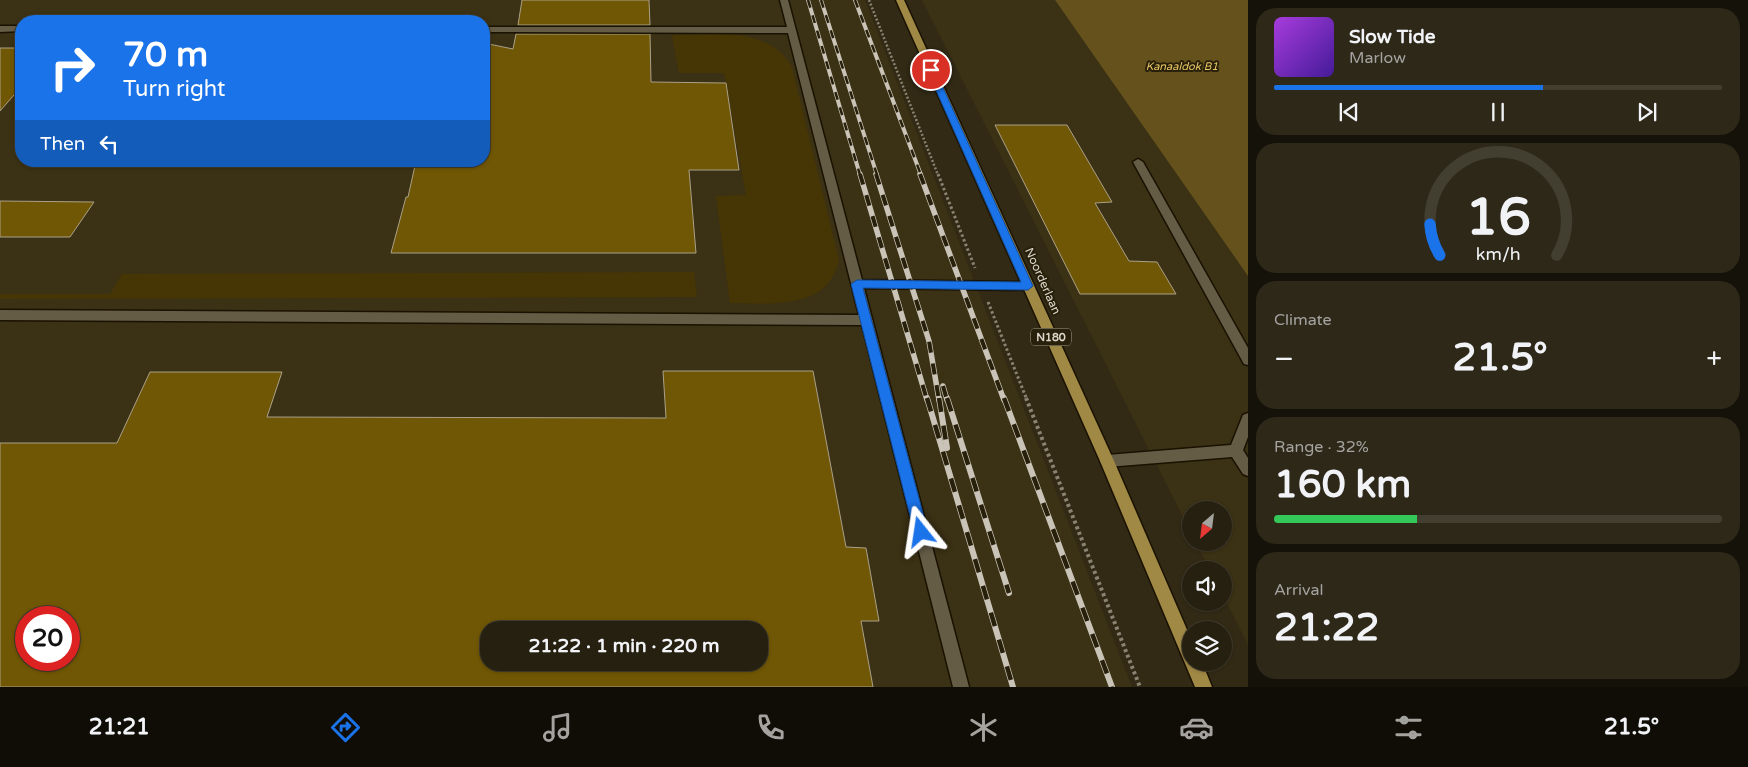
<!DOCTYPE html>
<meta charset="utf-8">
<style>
:root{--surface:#262010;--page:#2e2819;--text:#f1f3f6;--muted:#a4a39f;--line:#423e30;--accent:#1a73e8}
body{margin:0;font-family:"Varela Round",sans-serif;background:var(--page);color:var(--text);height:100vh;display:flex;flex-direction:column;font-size:19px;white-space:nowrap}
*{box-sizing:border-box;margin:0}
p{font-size:16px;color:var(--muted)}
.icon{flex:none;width:28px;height:28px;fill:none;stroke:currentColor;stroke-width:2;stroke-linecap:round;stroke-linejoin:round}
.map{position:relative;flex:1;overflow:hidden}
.side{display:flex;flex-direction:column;gap:8px;padding:8px;background:#151209;width:500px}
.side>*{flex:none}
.guide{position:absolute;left:15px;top:15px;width:475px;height:152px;border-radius:20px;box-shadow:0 1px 4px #0004,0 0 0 1px var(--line);background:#1a73e8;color:#fff;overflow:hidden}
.needle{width:32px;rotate:208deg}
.tools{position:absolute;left:1182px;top:501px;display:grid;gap:10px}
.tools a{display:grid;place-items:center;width:50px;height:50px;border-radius:50%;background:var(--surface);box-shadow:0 1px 4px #0004,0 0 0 1px var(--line);font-size:25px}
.speed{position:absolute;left:15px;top:606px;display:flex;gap:10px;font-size:25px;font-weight:700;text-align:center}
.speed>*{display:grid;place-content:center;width:65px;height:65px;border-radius:50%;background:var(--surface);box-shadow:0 1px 4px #0004,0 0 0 1px var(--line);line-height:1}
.speed .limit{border:8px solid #d22;background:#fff;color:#111}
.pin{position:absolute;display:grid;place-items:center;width:42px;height:42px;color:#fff;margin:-21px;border:2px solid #fff;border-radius:50%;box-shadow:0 1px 5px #0007}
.me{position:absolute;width:55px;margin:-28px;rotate:345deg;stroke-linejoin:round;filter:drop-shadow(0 0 4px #0008)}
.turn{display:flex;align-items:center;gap:18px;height:105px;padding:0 25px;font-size:22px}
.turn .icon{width:65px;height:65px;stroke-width:2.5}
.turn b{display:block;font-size:35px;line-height:42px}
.then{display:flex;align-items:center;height:48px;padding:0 25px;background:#0003;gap:10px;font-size:19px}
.big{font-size:38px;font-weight:700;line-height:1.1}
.side .tile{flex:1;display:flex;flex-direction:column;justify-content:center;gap:8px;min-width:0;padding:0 18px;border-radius:20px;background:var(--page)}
.side .dial{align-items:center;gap:0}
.dial svg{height:130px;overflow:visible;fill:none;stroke:var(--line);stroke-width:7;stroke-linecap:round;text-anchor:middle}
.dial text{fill:var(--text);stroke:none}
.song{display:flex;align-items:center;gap:15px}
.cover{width:60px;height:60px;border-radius:8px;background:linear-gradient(135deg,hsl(280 70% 55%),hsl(260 70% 35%))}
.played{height:5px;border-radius:2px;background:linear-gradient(90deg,var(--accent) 60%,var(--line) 60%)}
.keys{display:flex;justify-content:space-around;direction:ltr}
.heat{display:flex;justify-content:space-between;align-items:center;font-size:28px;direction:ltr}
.charge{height:8px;border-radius:4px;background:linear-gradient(90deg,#34c759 32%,var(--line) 0)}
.trip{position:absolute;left:480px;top:621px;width:288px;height:50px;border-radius:20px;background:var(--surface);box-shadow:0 1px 4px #0004,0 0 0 1px var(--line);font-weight:700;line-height:50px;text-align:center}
.dock{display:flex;height:80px;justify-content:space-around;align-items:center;background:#0f0d06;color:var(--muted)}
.dock .icon{width:35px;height:35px}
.dock .current{color:var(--accent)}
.dock b{font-size:22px;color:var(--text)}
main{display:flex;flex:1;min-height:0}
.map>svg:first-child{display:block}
.built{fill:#3b3114;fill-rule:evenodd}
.green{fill:#463606}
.water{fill:#64511c}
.building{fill:#705705;stroke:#aba189;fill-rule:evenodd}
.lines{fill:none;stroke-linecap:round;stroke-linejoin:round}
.minor-casing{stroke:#1a1201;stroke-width:3}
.major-casing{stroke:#1a1201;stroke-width:3}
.path-far2{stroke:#8a8373;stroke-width:2.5;stroke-dasharray:2 2;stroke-linecap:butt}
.path-far1{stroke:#8a8373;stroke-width:3;stroke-dasharray:2.5 2.5;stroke-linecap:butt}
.path{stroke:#8a8373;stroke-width:4;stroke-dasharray:3 3;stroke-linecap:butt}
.minor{fill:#655c46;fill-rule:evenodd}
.major{fill:#a08845;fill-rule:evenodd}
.rail-far2-casing{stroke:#c9c4b7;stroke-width:4}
.rail-far1-casing{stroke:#c9c4b7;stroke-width:5.5}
.rail-casing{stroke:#c9c4b7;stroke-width:6}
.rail-far2{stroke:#28200b;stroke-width:2.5;stroke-dasharray:8;stroke-linecap:butt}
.rail-far1{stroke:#28200b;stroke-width:4;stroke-dasharray:11;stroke-linecap:butt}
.rail{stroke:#28200b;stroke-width:4.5;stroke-dasharray:14;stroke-linecap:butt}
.route{fill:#1a73e8;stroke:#114b97}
.labels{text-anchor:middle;stroke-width:4;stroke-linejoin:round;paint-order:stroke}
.far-water-label{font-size:11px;font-style:italic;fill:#ecc866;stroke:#28200b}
.shield{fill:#28200b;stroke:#a6a091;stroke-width:1}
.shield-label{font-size:11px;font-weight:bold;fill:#dcd7cb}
.street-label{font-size:12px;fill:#dcd7cb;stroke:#28200b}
</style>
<main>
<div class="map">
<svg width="1248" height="687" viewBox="0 0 1248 687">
<rect width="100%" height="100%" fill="#322a15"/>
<g class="built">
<path d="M 0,0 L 865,0 L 1132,687 L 0,687 ZM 21,21 L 484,21 L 484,161 L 21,161 ZM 26,618 L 69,618 L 69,660 L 26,660 ZM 489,630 L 759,630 L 759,662 L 489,662 Z"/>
<polygon points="922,0 1055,0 1248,276 1248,645 1224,597 1224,570 1210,570 1196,543 1224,542 1224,510 1191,510 1191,533"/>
</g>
<g class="green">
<path d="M 672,35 C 713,35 768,25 792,67 L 839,260 C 828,311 771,303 730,303 L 716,196 L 746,195 L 724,73 L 679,73 Z"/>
<polygon points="694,272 697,297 0,299 0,294 110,294 122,274"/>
</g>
<polygon class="water" points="1055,0 1248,0 1248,276"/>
<g class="building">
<polygon points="522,0 649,0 650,25 518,25"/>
<polygon points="516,34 650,34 651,82 726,83 739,170 689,170 696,253 391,253 406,197 408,197 416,161 484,161 484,43 513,49"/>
<polygon points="0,48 21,48 21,87 0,111"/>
<polygon points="995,125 1067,125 1112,202 1095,203 1129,261 1157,262 1176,294 1080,294"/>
<polygon points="0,201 94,202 70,237 0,237"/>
<path d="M 663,371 L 813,371 L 846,547 L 866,548 L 879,621 L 861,621 L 873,687 L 0,687 L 0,443 L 117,443 L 150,372 L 282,372 L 267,417 L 666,418 ZM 26,618 L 69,618 L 69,660 L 26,660 ZM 489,630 L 759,630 L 759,662 L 489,662 Z"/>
</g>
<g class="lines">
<defs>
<g id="minor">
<polygon points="780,0 788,0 862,280 1028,282 1034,286 1028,290 864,288 969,687 953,687 862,325 0,320 0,310 859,315 788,33 484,32 484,27 787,27"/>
<polygon points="0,26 21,26 21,31 0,32"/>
<polygon points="1138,159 1143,162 1248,348 1248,365 1244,364 1133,162"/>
<polygon points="1248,413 1248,437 1243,450 1248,458 1248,476 1243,474 1232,457 1107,467 1102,465 1100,461 1102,457 1107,455 1231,445 1243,415"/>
</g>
<polygon id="major" points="896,0 904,0 1114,461 1191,639 1191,662 1202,662 1212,687 1195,687 1100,461"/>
</defs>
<use href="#minor" class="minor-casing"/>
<use href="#major" class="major-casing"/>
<polyline class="path-far2" points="869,0 938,175"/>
<g class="path-far1">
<polyline points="938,174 975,268"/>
<polyline points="988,302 1027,400"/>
</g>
<polyline class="path" points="1026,398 1140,687"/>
<use href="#minor" class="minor"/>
<use href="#major" class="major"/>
<defs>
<g id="rail-far2">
<polyline points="808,0 860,175"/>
<polyline points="821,0 877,175"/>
<polyline points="855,0 921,175"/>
</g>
<g id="rail-far1">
<polyline points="860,174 927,400"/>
<polyline points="876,174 929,341 939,400"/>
<polyline points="920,174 1004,400"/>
<polyline points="943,386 947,400"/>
</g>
<g id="rail">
<polyline points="927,398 1013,687"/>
<polyline points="939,398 947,448"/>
<polyline points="947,398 1009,593"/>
<polyline points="1004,398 1112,687"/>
</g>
</defs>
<use href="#rail-far2" class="rail-far2-casing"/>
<use href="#rail-far1" class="rail-far1-casing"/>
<use href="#rail" class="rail-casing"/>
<use href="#rail-far2" class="rail-far2"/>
<use href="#rail-far1" class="rail-far1"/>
<use href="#rail" class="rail"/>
</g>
<polygon class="route" points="931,67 935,70 1033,286 1028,290 863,288 928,532 926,537 921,539 916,537 914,532 851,284 857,280 1021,282 927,70"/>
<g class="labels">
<g class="far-water-label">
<text x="1182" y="70">Kanaaldok B1</text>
</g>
<rect class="shield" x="1031" y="328.5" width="40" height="17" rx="4"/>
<g class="shield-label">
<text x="1051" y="341">N180</text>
</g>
<g class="street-label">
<text transform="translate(1043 281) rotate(66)" y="4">Noorderlaan</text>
</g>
</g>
</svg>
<div class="tools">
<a><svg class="needle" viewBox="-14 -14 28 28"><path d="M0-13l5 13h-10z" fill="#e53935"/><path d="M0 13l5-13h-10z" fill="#a4a39f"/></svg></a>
<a><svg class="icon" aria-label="sound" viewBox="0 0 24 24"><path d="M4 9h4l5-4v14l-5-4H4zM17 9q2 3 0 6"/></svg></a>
<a><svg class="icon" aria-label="layers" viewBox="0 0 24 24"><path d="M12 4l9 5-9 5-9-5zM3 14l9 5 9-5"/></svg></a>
</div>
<div class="speed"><div class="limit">20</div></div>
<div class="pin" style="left:931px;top:70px;background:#d93025"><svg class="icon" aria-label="arrive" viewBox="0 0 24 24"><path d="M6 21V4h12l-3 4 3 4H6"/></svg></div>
<svg class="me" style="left:921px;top:532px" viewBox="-20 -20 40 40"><path d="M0-17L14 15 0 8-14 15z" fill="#1a73e8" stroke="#fff" stroke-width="4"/></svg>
<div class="trip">21:22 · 1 min · 220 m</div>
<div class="guide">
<div class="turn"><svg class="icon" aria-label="right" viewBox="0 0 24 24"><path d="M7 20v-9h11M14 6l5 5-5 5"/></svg><div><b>70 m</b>Turn right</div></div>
<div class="then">Then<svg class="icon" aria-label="left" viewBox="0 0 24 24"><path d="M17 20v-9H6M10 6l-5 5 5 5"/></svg></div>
</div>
</div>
<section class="side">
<div class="tile">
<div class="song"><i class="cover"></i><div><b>Slow Tide</b><p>Marlow</p></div></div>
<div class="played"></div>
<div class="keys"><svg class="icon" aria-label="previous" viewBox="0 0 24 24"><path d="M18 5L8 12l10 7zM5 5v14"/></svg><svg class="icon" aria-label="pause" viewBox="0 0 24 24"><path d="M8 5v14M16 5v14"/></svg><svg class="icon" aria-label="next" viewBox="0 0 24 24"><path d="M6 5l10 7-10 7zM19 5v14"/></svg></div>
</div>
<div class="tile dial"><svg viewBox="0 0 100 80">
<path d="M14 69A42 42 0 1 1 86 69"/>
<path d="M14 69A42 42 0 0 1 8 50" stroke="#1a73e8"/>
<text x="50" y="56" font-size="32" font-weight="700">16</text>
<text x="50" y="72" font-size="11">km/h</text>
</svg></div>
<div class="tile"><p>Climate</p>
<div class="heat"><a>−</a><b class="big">21.5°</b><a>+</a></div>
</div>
<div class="tile"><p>Range · 32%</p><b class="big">160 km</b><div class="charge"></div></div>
<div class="tile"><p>Arrival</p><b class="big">21:22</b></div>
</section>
</main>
<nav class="dock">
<b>21:21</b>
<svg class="icon current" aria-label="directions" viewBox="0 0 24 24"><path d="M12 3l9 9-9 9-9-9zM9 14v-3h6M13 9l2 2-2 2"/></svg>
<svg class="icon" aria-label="music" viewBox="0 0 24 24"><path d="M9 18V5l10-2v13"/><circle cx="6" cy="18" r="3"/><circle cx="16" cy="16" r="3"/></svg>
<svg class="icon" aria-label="phone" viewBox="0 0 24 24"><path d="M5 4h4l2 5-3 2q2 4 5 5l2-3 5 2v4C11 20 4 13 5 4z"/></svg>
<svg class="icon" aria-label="climate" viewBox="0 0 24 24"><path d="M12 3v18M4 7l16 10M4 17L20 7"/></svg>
<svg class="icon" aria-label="car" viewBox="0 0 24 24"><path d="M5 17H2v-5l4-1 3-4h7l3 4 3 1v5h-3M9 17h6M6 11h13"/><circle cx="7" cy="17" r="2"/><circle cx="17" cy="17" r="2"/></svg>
<svg class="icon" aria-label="filters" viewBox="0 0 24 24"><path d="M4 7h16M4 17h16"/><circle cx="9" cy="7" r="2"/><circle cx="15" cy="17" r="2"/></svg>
<b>21.5°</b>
</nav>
